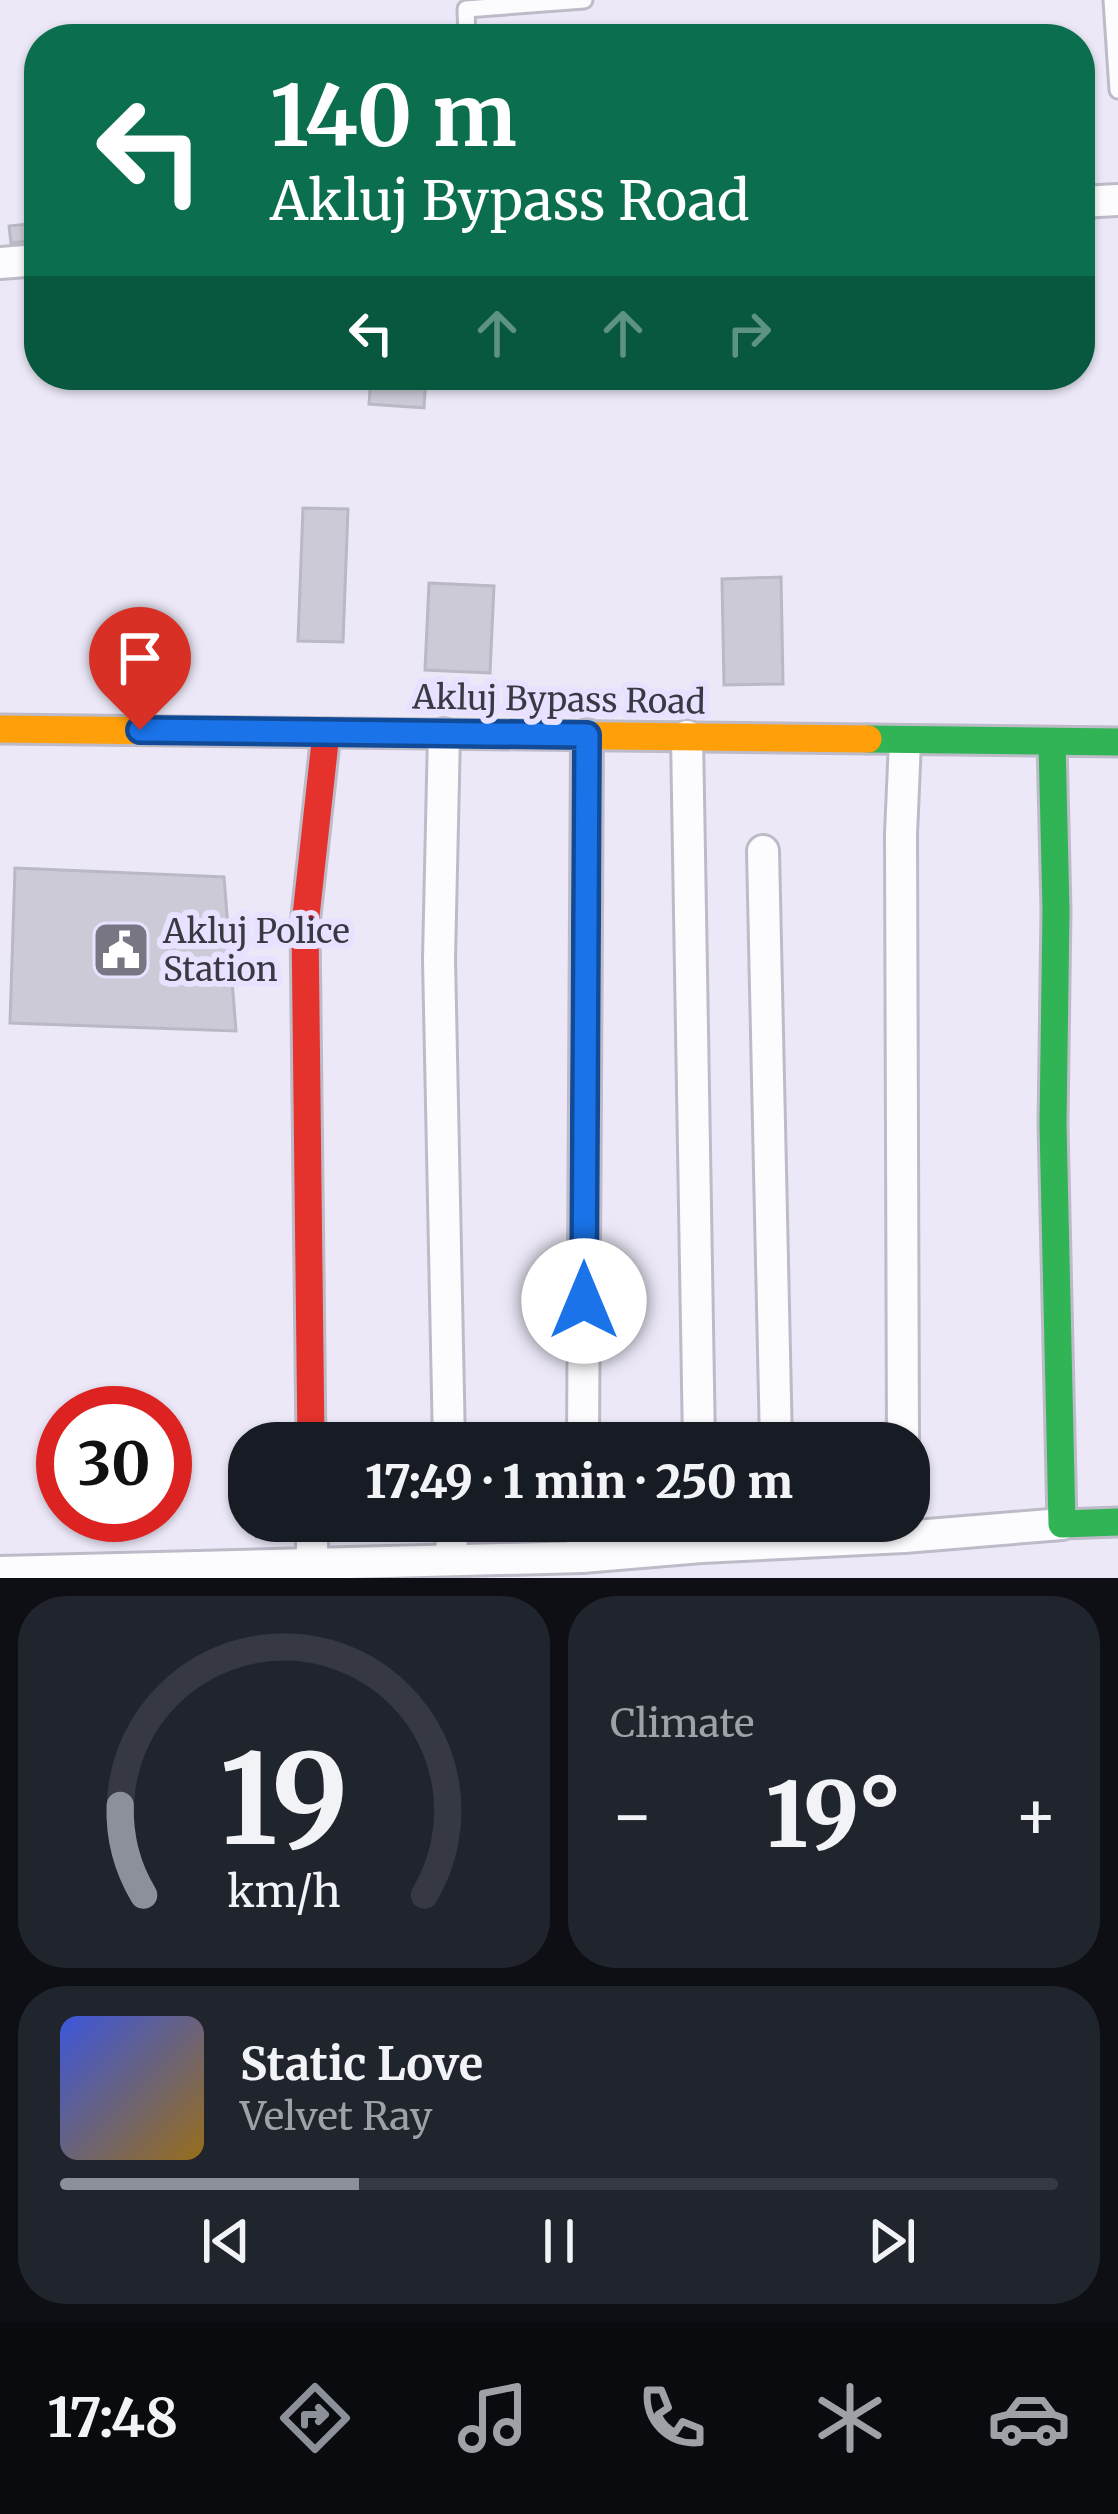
<!DOCTYPE html>
<meta charset="utf-8">
<style>
:root{--surface:#171b24;--page:#20242c;--text:#f1f3f6;--muted:#9ea1a6;--line:#363941;--accent:#8c9099}
body{margin:0;font-family:Merriweather,serif;background:var(--page);color:var(--text);height:100vh;display:flex;flex-direction:column;font-size:45px;white-space:nowrap}
*{box-sizing:border-box;margin:0}
p{font-size:39px;color:var(--muted)}
.icon{flex:none;width:66px;height:66px;fill:none;stroke:currentColor;stroke-width:2;stroke-linecap:round;stroke-linejoin:round}
.map{position:relative;height:1578px;overflow:hidden}
.drawer{display:flex;flex-direction:column;gap:18px;padding:18px;background:#0d0f14;flex:1}
.drawer>*{flex:none}
.guide{position:absolute;left:24px;top:24px;width:1071px;height:366px;border-radius:48px;box-shadow:0 3px 9px #0004;background:#0b6e4f;color:#fff;overflow:hidden}
.speed{position:absolute;left:36px;top:1386px;display:flex;gap:24px;font-size:60px;font-weight:700;text-align:center}
.speed>*{display:grid;place-content:center;width:156px;height:156px;border-radius:50%;background:var(--surface);box-shadow:0 3px 9px #0004;line-height:1}
.speed .limit{border:18px solid #d22;background:#fff;color:#111}
.pin{position:absolute;display:grid;place-items:center;width:102px;height:102px;color:#fff;margin:-123px -51px;border-radius:50% 50% 50% 0;rotate:-45deg;box-shadow:0 0 12px #0007}
.pin .icon{rotate:45deg}
.me{position:absolute;width:132px;margin:-66px;rotate:0deg;stroke-linejoin:round;filter:drop-shadow(0 0 9px #0008)}
.turn{display:flex;align-items:center;gap:42px;height:252px;padding:0 48px;font-size:54px}
.turn .icon{width:156px;height:156px;stroke-width:2.5}
.turn b{display:block;font-size:84px;line-height:102px}
.lanes{display:flex;align-items:center;height:114px;padding:0 48px;background:#0003;justify-content:center;gap:60px;direction:ltr}
.lanes .off{opacity:.35}
.big{font-size:90px;font-weight:800;line-height:1.1}
.drawer .card{flex:1;display:flex;flex-direction:column;justify-content:center;gap:18px;min-width:0;padding:0 42px;border-radius:48px;background:var(--page)}
.drawer .dial{align-items:center;gap:0}
.dial svg{height:312px;overflow:visible;fill:none;stroke:var(--line);stroke-width:7;stroke-linecap:round;text-anchor:middle}
.dial text{fill:var(--text);stroke:none}
.song{display:flex;align-items:center;gap:36px}
.cover{width:144px;height:144px;border-radius:18px;background:linear-gradient(135deg,hsl(230 70% 55%),hsl(40 70% 35%))}
.played{height:12px;border-radius:6px;background:linear-gradient(90deg,var(--accent) 30%,var(--line) 30%)}
.keys{display:flex;justify-content:space-around;direction:ltr}
.heat{display:flex;justify-content:space-between;align-items:center;font-size:66px;direction:ltr}
.drawer .tiles{flex:1;display:grid;gap:18px;grid-template-columns:1fr 1fr}
.card:last-child{grid-column:span 2}
.trip{position:absolute;left:228px;top:1422px;width:702px;height:120px;border-radius:48px;background:var(--surface);box-shadow:0 3px 9px #0004;font-weight:800;line-height:120px;text-align:center}
.tab-bar{display:flex;height:192px;justify-content:space-around;align-items:center;background:#090b0e;color:var(--muted)}
.tab-bar .icon{width:84px;height:84px}
.tab-bar .active{color:var(--accent)}
.tab-bar b{font-size:54px;color:var(--text)}
.map>svg:first-child{display:block}
.building{fill:#cbcad6;stroke:#b9b8c4;stroke-width:3}
.lines{fill:none;stroke-linecap:round;stroke-linejoin:round}
.lane-casing{stroke:#bebbc8;stroke-width:21}
.street-casing{stroke:#bebbc8;stroke-width:36}
.fast-casing{stroke:#bebbc8;stroke-width:33}
.slow-casing{stroke:#bebbc8;stroke-width:33}
.jam-casing{stroke:#bebbc8;stroke-width:33}
.lane{stroke:#fcfcfe;stroke-width:15}
.street{stroke:#fcfcfe;stroke-width:30}
.fast{stroke:#30b455;stroke-width:27}
.slow{stroke:#ff9f0a;stroke-width:27}
.jam{stroke:#e5322d;stroke-width:27}
.route-casing{stroke:#114b97;stroke-width:30}
.route{stroke:#1a73e8;stroke-width:21}
.labels{text-anchor:middle;stroke-width:12;stroke-linejoin:round;paint-order:stroke}
.street-label{font-size:33px;fill:#3a3843;stroke:#e8e1ff}
.poi-label{font-size:33px;fill:#3a3843;stroke:#e8e1ff;text-anchor:start}
</style>
<div class="map">
<svg width="1118" height="1578" viewBox="0 0 1118 1578">
<rect width="100%" height="100%" fill="#ece8f8"/>
<g class="building">
<polygon points="39,223 39,240 11,243 9,226"/>
<polygon points="371,375 426,375 424,408 369,404"/>
<polygon points="303,508 348,509 343,642 298,641"/>
<polygon points="781,577 783,684 724,685 722,579"/>
<polygon points="429,583 494,586 490,673 425,670"/>
<polygon points="15,868 224,877 236,1031 10,1023"/>
</g>
<g class="lines">
<defs>
<g id="lane">
<polyline points="1112,0 1118,90"/>
<polyline points="467,39 466,9 584,0"/>
</g>
<g id="street">
<polyline points="1080,202 1118,200"/>
<polyline points="0,263 39,260"/>
<polyline points="444,734 439,959 449,1443"/>
<polyline points="687,736 699,1443"/>
<polyline points="763,851 776,1443"/>
<polyline points="583,1443 587,735"/>
<polyline points="903,1443 901,834 905,741"/>
<polyline points="312,1521 312,1562"/>
<polyline points="451,1521 452,1559"/>
<polyline points="582,1521 582,1557 701,1547"/>
<polyline points="700,1521 701,1547 904,1537"/>
<polyline points="904,1521 904,1537 1062,1524"/>
<polyline points="0,1572 582,1557"/>
</g>
<g id="fast">
<polyline points="868,739 1118,742"/>
<polyline points="1052,742 1056,910 1053,1124 1062,1524 1118,1522"/>
</g>
<polyline id="slow" points="0,729 868,739"/>
<polyline id="jam" points="311,1443 305,925 326,733"/>
</defs>
<use href="#lane" class="lane-casing"/>
<use href="#street" class="street-casing"/>
<use href="#fast" class="fast-casing"/>
<use href="#slow" class="slow-casing"/>
<use href="#jam" class="jam-casing"/>
<use href="#lane" class="lane"/>
<use href="#street" class="street"/>
<use href="#fast" class="fast"/>
<use href="#slow" class="slow"/>
<use href="#jam" class="jam"/>
</g>
<g class="lines">
<defs>
<polyline id="route" points="140,730 587,735 584,1301"/>
</defs>
<use href="#route" class="route-casing"/>
<use href="#route" class="route"/>
</g>
<defs>
<symbol id="civic-square" viewBox="-11 -11 22 22"><rect x="-9" y="-9" width="18" height="18" rx="4" fill="#787682" stroke="#e8e1ff"/><path d="M-.6-6.5H3V-4.5H.6V-3L4-1V1h2V6H-6V1h2V-1L-.6-3ZM-1.2 2.5V6h2.4V2.5Z" fill="#fff"/></symbol>
</defs>
<g fill-rule="evenodd">
<use href="#civic-square" x="88" y="917" width="66" height="66"/>
</g>
<g class="labels">
<g class="street-label">
<text transform="translate(559 699) rotate(1)" y="12">Akluj Bypass Road</text>
</g>
<g class="poi-label">
<text x="163" y="943">Akluj Police<tspan x="163" dy="38">Station</tspan></text>
</g>
</g>
</svg>
<div class="speed"><div class="limit">30</div></div>
<div class="pin" style="left:140px;top:730px;background:#d93025"><svg class="icon" aria-label="arrive" viewBox="0 0 24 24"><path d="M6 21V4h12l-3 4 3 4H6"/></svg></div>
<svg class="me" style="left:584px;top:1301px" viewBox="-20 -20 40 40"><circle r="19" fill="#fff"/><path d="M0-13L10 11 0 6-10 11z" fill="#1a73e8"/></svg>
<div class="trip">17:49 · 1 min · 250 m</div>
<div class="guide">
<div class="turn"><svg class="icon" aria-label="left" viewBox="0 0 24 24"><path d="M17 20v-9H6M10 6l-5 5 5 5"/></svg><div><b>140 m</b>Akluj Bypass Road</div></div>
<div class="lanes"><svg class="icon" aria-label="left" viewBox="0 0 24 24"><path d="M17 20v-9H6M10 6l-5 5 5 5"/></svg><svg class="icon off" aria-label="ahead" viewBox="0 0 24 24"><path d="M12 20V5M6 11l6-6 6 6"/></svg><svg class="icon off" aria-label="ahead" viewBox="0 0 24 24"><path d="M12 20V5M6 11l6-6 6 6"/></svg><svg class="icon off" aria-label="right" viewBox="0 0 24 24"><path d="M7 20v-9h11M14 6l5 5-5 5"/></svg></div>
</div>
</div>
<section class="drawer">
<div class="tiles">
<div class="card dial"><svg viewBox="0 0 100 80">
<path d="M14 69A42 42 0 1 1 86 69"/>
<path d="M14 69A42 42 0 0 1 8 46" stroke="#8c9099"/>
<text x="50" y="56" font-size="32" font-weight="700">19</text>
<text x="50" y="72" font-size="11">km/h</text>
</svg></div>
<div class="card"><p>Climate</p>
<div class="heat"><a>−</a><b class="big">19°</b><a>+</a></div>
</div>
<div class="card">
<div class="song"><i class="cover"></i><div><b>Static Love</b><p>Velvet Ray</p></div></div>
<div class="played"></div>
<div class="keys"><svg class="icon" aria-label="previous" viewBox="0 0 24 24"><path d="M18 5L8 12l10 7zM5 5v14"/></svg><svg class="icon" aria-label="pause" viewBox="0 0 24 24"><path d="M8 5v14M16 5v14"/></svg><svg class="icon" aria-label="next" viewBox="0 0 24 24"><path d="M6 5l10 7-10 7zM19 5v14"/></svg></div>
</div>
</div>
</section>
<nav class="tab-bar">
<b>17:48</b>
<svg class="icon active" aria-label="directions" viewBox="0 0 24 24"><path d="M12 3l9 9-9 9-9-9zM9 14v-3h6M13 9l2 2-2 2"/></svg>
<svg class="icon" aria-label="music" viewBox="0 0 24 24"><path d="M9 18V5l10-2v13"/><circle cx="6" cy="18" r="3"/><circle cx="16" cy="16" r="3"/></svg>
<svg class="icon" aria-label="phone" viewBox="0 0 24 24"><path d="M5 4h4l2 5-3 2q2 4 5 5l2-3 5 2v4C11 20 4 13 5 4z"/></svg>
<svg class="icon" aria-label="climate" viewBox="0 0 24 24"><path d="M12 3v18M4 7l16 10M4 17L20 7"/></svg>
<svg class="icon" aria-label="car" viewBox="0 0 24 24"><path d="M5 17H2v-5l4-1 3-4h7l3 4 3 1v5h-3M9 17h6M6 11h13"/><circle cx="7" cy="17" r="2"/><circle cx="17" cy="17" r="2"/></svg>
</nav>
